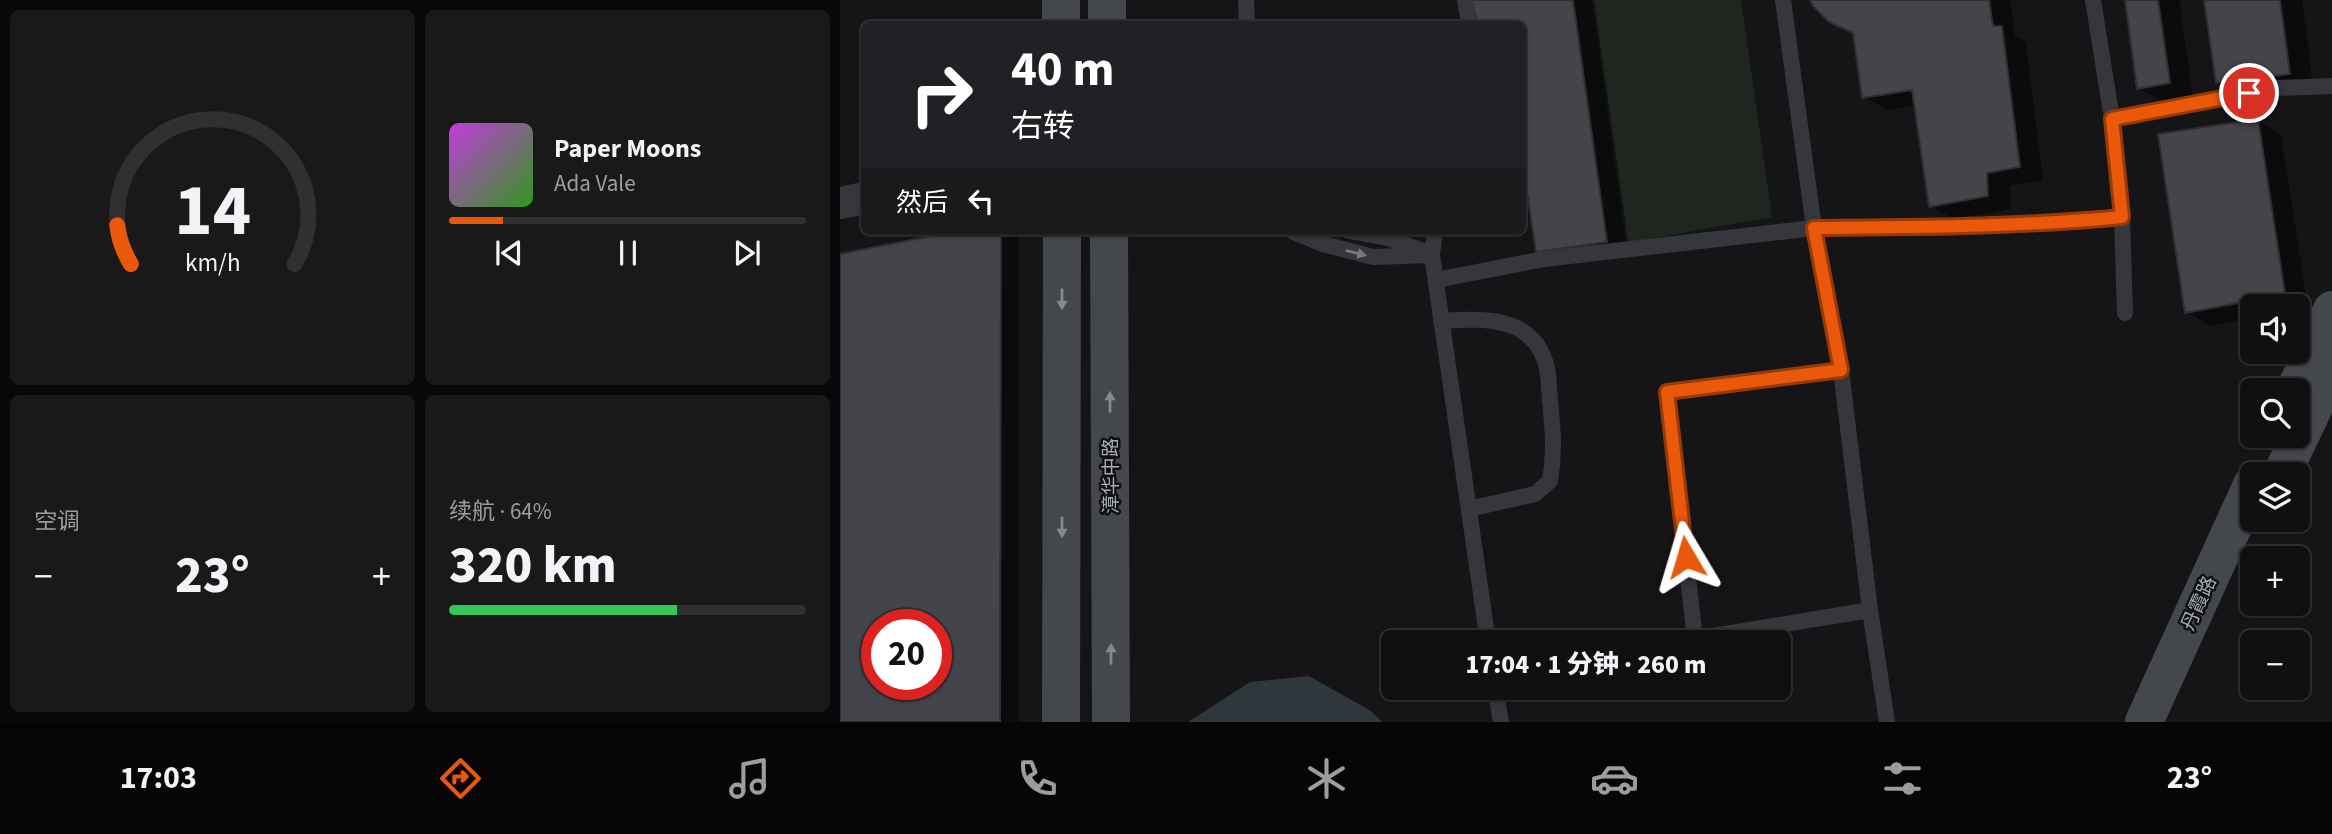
<!DOCTYPE html>
<html lang="zh">
<meta charset="utf-8">
<style>
:root{--surface:#101011;--page:#19191a;--text:#f1f3f6;--muted:#9c9d9f;--line:#303031;--accent:#ea580c}
body{margin:0;font-family:"Source Sans 3","Noto Sans SC",sans-serif;background:var(--page);color:var(--text);height:100vh;display:flex;flex-direction:column;font-size:26px;white-space:nowrap}
*{box-sizing:border-box;margin:0}
p{font-size:23px;color:var(--muted)}
.icon{flex:none;width:38px;height:38px;fill:none;stroke:currentColor;stroke-width:2;stroke-linecap:round;stroke-linejoin:round}
.map{position:relative;flex:1;overflow:hidden}
.side{display:flex;flex-direction:column;gap:10px;padding:10px;background:#090909;width:840px}
.side>*{flex:none}
.hud{position:absolute;left:21px;top:21px;width:665px;height:214px;border-radius:10px;box-shadow:0 2px 5px #0004,0 0 0 2px var(--line);background:#202124;color:#fff;overflow:hidden}
.fabs{position:absolute;left:1400px;top:294px;display:grid;gap:14px}
.fabs a{display:grid;place-items:center;width:70px;height:70px;border-radius:10px;background:var(--surface);box-shadow:0 2px 5px #0004,0 0 0 2px var(--line);font-size:35px}
.speed{position:absolute;left:21px;top:609px;display:flex;gap:14px;font-size:35px;font-weight:700;text-align:center}
.speed>*{display:grid;place-content:center;width:91px;height:91px;border-radius:50%;background:var(--surface);box-shadow:0 2px 5px #0004,0 0 0 2px var(--line);line-height:1}
.speed .limit{border:10px solid #d22;background:#fff;color:#111}
.pin{position:absolute;display:grid;place-items:center;width:60px;height:60px;color:#fff;margin:-30px;border:4px solid #fff;border-radius:50%;box-shadow:0 2px 7px #0007}
.me{position:absolute;width:77px;margin:-38px;rotate:353deg;stroke-linejoin:round;filter:drop-shadow(0 0 5px #0008)}
.turn{display:flex;align-items:center;gap:24px;height:147px;padding:0 35px;font-size:32px}
.turn .icon{width:91px;height:91px;stroke-width:2.5}
.turn b{display:block;font-size:49px;line-height:60px}
.then{display:flex;align-items:center;height:66px;padding:0 35px;background:#0003;gap:14px;font-size:26px}
.big{font-size:52px;font-weight:800;line-height:1.1}
.side .tile{flex:1;display:flex;flex-direction:column;justify-content:center;gap:10px;min-width:0;padding:0 24px;border-radius:10px;background:var(--page)}
.side .dial{align-items:center;gap:0}
.dial svg{height:182px;overflow:visible;fill:none;stroke:var(--line);stroke-width:7;stroke-linecap:round;text-anchor:middle}
.dial text{fill:var(--text);stroke:none}
.song{display:flex;align-items:center;gap:21px}
.cover{width:84px;height:84px;border-radius:10px;background:linear-gradient(135deg,hsl(290 70% 55%),hsl(110 70% 35%))}
.played{height:7px;border-radius:4px;background:linear-gradient(90deg,var(--accent) 15%,var(--line) 15%)}
.keys{display:flex;justify-content:space-around;direction:ltr}
.heat{display:flex;justify-content:space-between;align-items:center;font-size:38px;direction:ltr}
.charge{height:10px;border-radius:5px;background:linear-gradient(90deg,#34c759 64%,var(--line) 0)}
.side .tiles{flex:1;display:grid;gap:10px;grid-template-columns:repeat(2,1fr)}
.trip{position:absolute;left:541px;top:630px;width:410px;height:70px;border-radius:10px;background:var(--surface);box-shadow:0 2px 5px #0004,0 0 0 2px var(--line);font-weight:800;line-height:70px;text-align:center}
.tab-bar{display:flex;height:112px;justify-content:space-around;align-items:center;background:#060607;color:var(--muted)}
.tab-bar .icon{width:49px;height:49px}
.tab-bar .selected{color:var(--accent)}
.tab-bar b{font-size:32px;color:var(--text)}
main{display:flex;flex:1;min-height:0}
.map>svg:first-child{display:block}
.green{fill:#1f2620}
.water{fill:#2e373c}
.shadow{fill:#0007;fill-rule:evenodd}
.building{fill:#44454a;stroke:#2f2f33;stroke-width:2;fill-rule:evenodd}
.lines{fill:none;stroke-linecap:round;stroke-linejoin:round}
.lane{stroke:#36373c;stroke-width:16}
.street{stroke:#36373c;stroke-width:32}
.secondary{stroke:#44474b;stroke-width:38}
.oneway{fill:#74787f}
.oneway2{fill:#848991}
.route-casing{stroke:#983908;stroke-width:18}
.route{stroke:#ea580c;stroke-width:12}
.labels{text-anchor:middle;stroke-width:5;stroke-linejoin:round;paint-order:stroke}
.street-label{font-size:19px;fill:#a7adb6;stroke:#101012}
</style>
<main>
<section class="side">
<div class="tiles">
<div class="tile dial"><svg viewBox="0 0 100 80">
<path d="M14 69A42 42 0 1 1 86 69"/>
<path d="M14 69A42 42 0 0 1 8 52" stroke="#ea580c"/>
<text x="50" y="56" font-size="32" font-weight="700">14</text>
<text x="50" y="72" font-size="11">km/h</text>
</svg></div>
<div class="tile">
<div class="song"><i class="cover"></i><div><b>Paper Moons</b><p>Ada Vale</p></div></div>
<div class="played"></div>
<div class="keys"><svg class="icon" aria-label="previous" viewBox="0 0 24 24"><path d="M18 5L8 12l10 7zM5 5v14"/></svg><svg class="icon" aria-label="pause" viewBox="0 0 24 24"><path d="M8 5v14M16 5v14"/></svg><svg class="icon" aria-label="next" viewBox="0 0 24 24"><path d="M6 5l10 7-10 7zM19 5v14"/></svg></div>
</div>
<div class="tile"><p>空调</p>
<div class="heat"><a>−</a><b class="big">23°</b><a>+</a></div>
</div>
<div class="tile"><p>续航 · 64%</p><b class="big">320 km</b><div class="charge"></div></div>
</div>
</section>
<div class="map">
<svg width="1492" height="722" viewBox="0 0 1492 722">
<rect width="100%" height="100%" fill="#151517"/>
<polygon class="green" points="752,0 901,0 932,217 786,243"/>
<polygon class="water" points="469,676 531,711 542,722 348,722 410,682"/>
<g class="shadow">
<polygon points="633,0 754,0 790,255 721,265 697,251 682,24 640,24"/>
<polygon points="972,0 1171,0 1175,36 1186,42 1203,180 1170,186 1171,209 1114,219 1090,206 1076,106 1048,110 1024,97 1015,35 990,21"/>
<polygon points="1287,0 1339,0 1353,96 1322,101 1298,88"/>
<polygon points="1366,0 1462,0 1473,87 1402,96 1378,82"/>
<polygon points="1418,121 1441,135 1468,307 1458,309 1458,306 1412,306 1412,318 1370,326 1347,312"/>
<path d="M 125,231 L 172,231 L 178,234 L 178,722 L 0,722 L 0,256 ZM 37,625 L 96,625 L 96,684 L 37,684 Z"/>
</g>
<g class="building">
<polygon points="631,0 733,0 767,242 696,252 682,158 682,24 638,24"/>
<polygon points="970,0 1149,0 1153,26 1162,26 1180,167 1147,173 1148,196 1089,207 1072,90 1022,98 1013,33 989,22 973,6"/>
<polygon points="1285,0 1318,0 1330,83 1297,89"/>
<polygon points="1364,0 1440,0 1450,74 1376,83"/>
<polygon points="1418,119 1445,294 1345,313 1318,134"/>
<path d="M 116,231 L 161,231 L 160,722 L 0,722 L 0,254 ZM 37,625 L 96,625 L 96,684 L 37,684 Z"/>
</g>
<g class="lines">
<g class="lane">
<polyline points="406,0 407,24"/>
<polyline points="625,0 629,24"/>
<polyline points="1253,0 1272,119"/>
<polyline points="1282,217 1285,313"/>
<polyline points="452,231 483,244 533,257 592,255"/>
<polyline points="509,231 548,238 583,251"/>
<polyline points="595,231 592,255 648,642"/>
<polyline points="596,280 704,259 974,228 1097,228 1219,223 1282,217 1272,119 1436,88 1492,86"/>
<path d="M 601,321 C 645,318 695,316 707,368 C 709,379 709,390 710,401 C 713,431 715,451 710,481 L 695,494 L 629,509"/>
<polyline points="1030,610 1047,722"/>
<polyline points="855,639 827,392 1001,370"/>
<polyline points="819,642 855,639 1030,610 1001,370 974,228 943,0"/>
<polyline points="655,688 661,722"/>
</g>
<polyline class="street" points="0,203 24,198"/>
<g class="secondary">
<polyline points="221,0 221,24"/>
<polyline points="267,0 267,24"/>
<polyline points="269,231 271,722"/>
<polyline points="1455,390 1492,310"/>
<polyline points="1442,474 1492,369"/>
<polyline points="221,722 222,231"/>
<polyline points="1304,722 1412,485"/>
</g>
</g>
<defs><path id="oneway-solid" d="M-6-.8H1V-3.2L6.5 0L1 3.2V.8H-6Z" transform="scale(1.75)"/></defs>
<use class="oneway" href="#oneway-solid" transform="translate(516 253) rotate(14)"/>
<g class="oneway2">
<use href="#oneway-solid" transform="translate(222 299) rotate(90)"/>
<use href="#oneway-solid" transform="translate(270 402) rotate(-90)"/>
<use href="#oneway-solid" transform="translate(222 527) rotate(90)"/>
<use href="#oneway-solid" transform="translate(271 654) rotate(-90)"/>
</g>
<g class="lines">
<defs>
<path id="route" d="M 846,557 L 827,392 L 1001,370 L 974,228 C 1077,227 1179,227 1282,217 L 1272,119 L 1409,93"/>
</defs>
<use href="#route" class="route-casing"/>
<use href="#route" class="route"/>
</g>
<g class="labels">
<g class="street-label">
<text transform="translate(270 476) rotate(-90)" y="7">漳华中路</text>
<text transform="translate(1358 603) rotate(-65)" y="7">丹霞路</text>
</g>
</g>
</svg>
<div class="fabs">
<a><svg class="icon" aria-label="sound" viewBox="0 0 24 24"><path d="M4 9h4l5-4v14l-5-4H4zM17 9q2 3 0 6"/></svg></a>
<a><svg class="icon" aria-label="search" viewBox="0 0 24 24"><circle cx="10" cy="10" r="6"/><path d="M15 15l6 6"/></svg></a>
<a><svg class="icon" aria-label="layers" viewBox="0 0 24 24"><path d="M12 4l9 5-9 5-9-5zM3 14l9 5 9-5"/></svg></a>
<a>+</a>
<a>−</a>
</div>
<div class="speed"><div class="limit">20</div></div>
<div class="pin" style="left:1409px;top:93px;background:#d93025"><svg class="icon" aria-label="arrive" viewBox="0 0 24 24"><path d="M6 21V4h12l-3 4 3 4H6"/></svg></div>
<svg class="me" style="left:846px;top:557px" viewBox="-20 -20 40 40"><path d="M0-17L14 15 0 8-14 15z" fill="#ea580c" stroke="#fff" stroke-width="4"/></svg>
<div class="trip">17:04 · 1 分钟 · 260 m</div>
<div class="hud">
<div class="turn"><svg class="icon" aria-label="right" viewBox="0 0 24 24"><path d="M7 20v-9h11M14 6l5 5-5 5"/></svg><div><b>40 m</b>右转</div></div>
<div class="then">然后<svg class="icon" aria-label="left" viewBox="0 0 24 24"><path d="M17 20v-9H6M10 6l-5 5 5 5"/></svg></div>
</div>
</div>
</main>
<nav class="tab-bar">
<b>17:03</b>
<svg class="icon selected" aria-label="directions" viewBox="0 0 24 24"><path d="M12 3l9 9-9 9-9-9zM9 14v-3h6M13 9l2 2-2 2"/></svg>
<svg class="icon" aria-label="music" viewBox="0 0 24 24"><path d="M9 18V5l10-2v13"/><circle cx="6" cy="18" r="3"/><circle cx="16" cy="16" r="3"/></svg>
<svg class="icon" aria-label="phone" viewBox="0 0 24 24"><path d="M5 4h4l2 5-3 2q2 4 5 5l2-3 5 2v4C11 20 4 13 5 4z"/></svg>
<svg class="icon" aria-label="climate" viewBox="0 0 24 24"><path d="M12 3v18M4 7l16 10M4 17L20 7"/></svg>
<svg class="icon" aria-label="car" viewBox="0 0 24 24"><path d="M5 17H2v-5l4-1 3-4h7l3 4 3 1v5h-3M9 17h6M6 11h13"/><circle cx="7" cy="17" r="2"/><circle cx="17" cy="17" r="2"/></svg>
<svg class="icon" aria-label="filters" viewBox="0 0 24 24"><path d="M4 7h16M4 17h16"/><circle cx="9" cy="7" r="2"/><circle cx="15" cy="17" r="2"/></svg>
<b>23°</b>
</nav>
